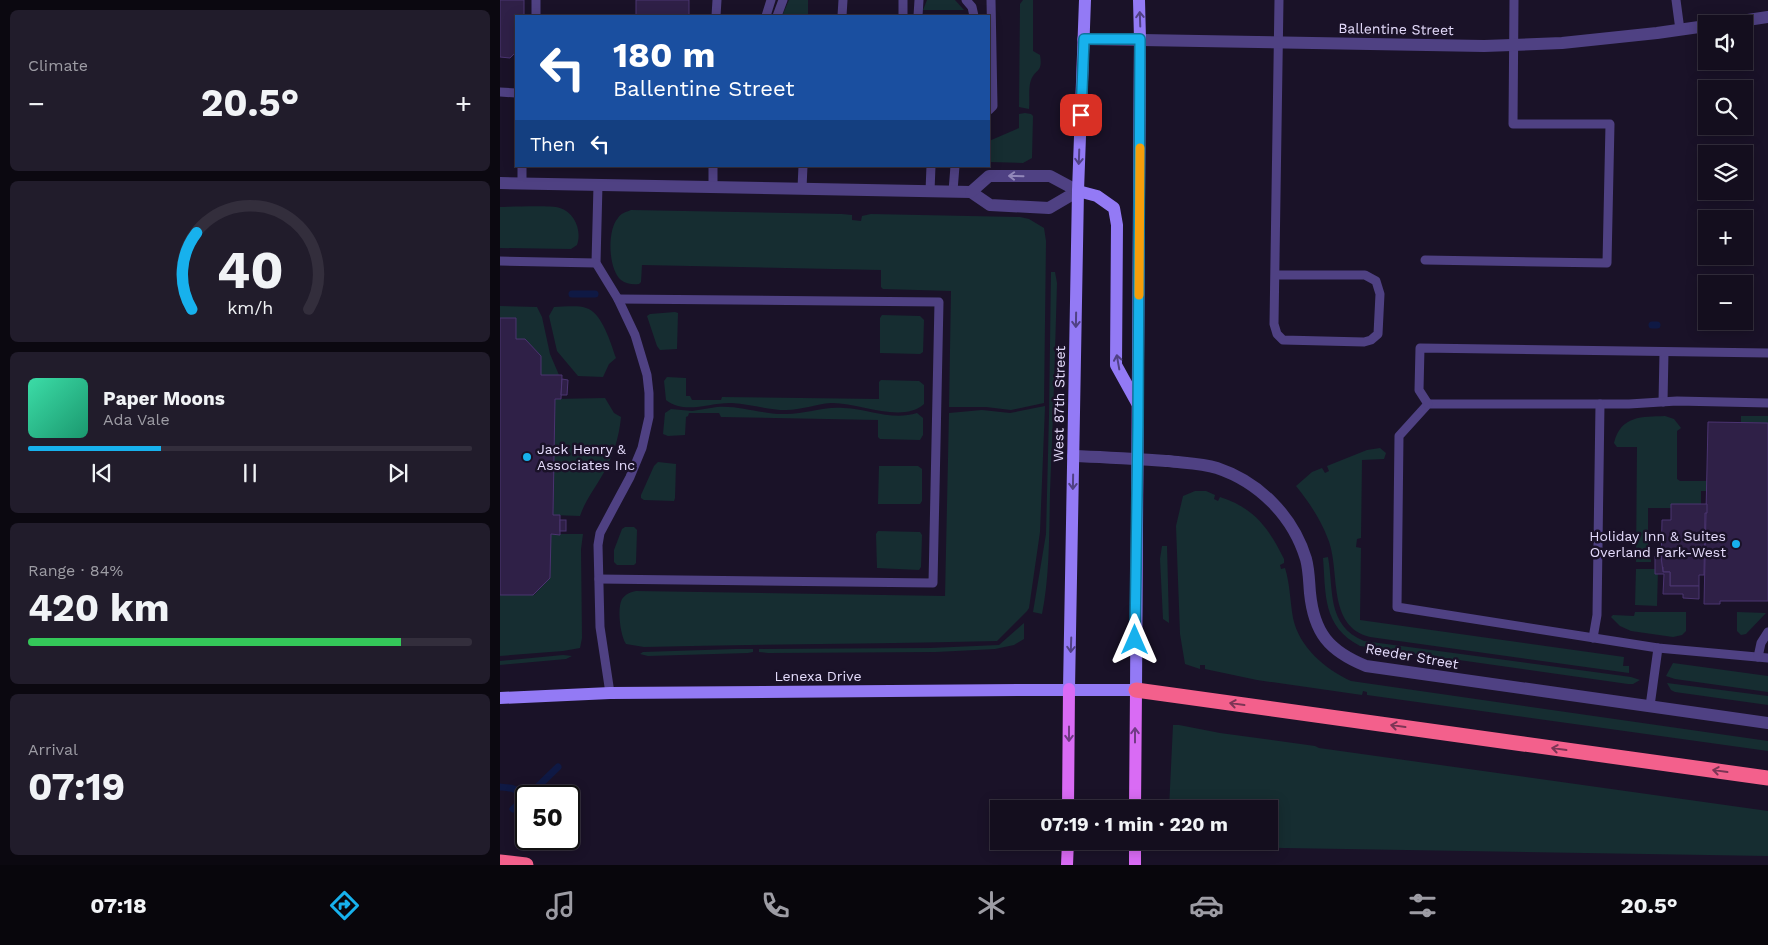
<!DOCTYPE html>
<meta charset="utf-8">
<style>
:root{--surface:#140e1e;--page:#211c2b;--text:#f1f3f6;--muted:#9d9ca4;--line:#332e3c;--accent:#17b1ed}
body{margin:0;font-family:"Work Sans",sans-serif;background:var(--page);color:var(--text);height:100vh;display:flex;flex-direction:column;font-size:19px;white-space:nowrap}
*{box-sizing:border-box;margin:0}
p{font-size:16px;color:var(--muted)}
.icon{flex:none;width:28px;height:28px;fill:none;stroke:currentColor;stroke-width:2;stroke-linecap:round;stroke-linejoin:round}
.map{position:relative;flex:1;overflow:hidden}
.drawer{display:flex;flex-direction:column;gap:10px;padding:10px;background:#0b0810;width:500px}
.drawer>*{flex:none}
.banner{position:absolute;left:15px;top:15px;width:475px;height:152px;border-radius:0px;box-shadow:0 2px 12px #0003,0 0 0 1px var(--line);background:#1a4fa0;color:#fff;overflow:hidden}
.fabs{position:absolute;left:1198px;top:15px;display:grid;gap:10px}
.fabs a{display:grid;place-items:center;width:55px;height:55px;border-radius:0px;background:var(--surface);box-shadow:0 2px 12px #0003,0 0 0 1px var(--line);font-size:25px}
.speed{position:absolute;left:15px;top:785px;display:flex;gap:10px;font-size:25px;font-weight:700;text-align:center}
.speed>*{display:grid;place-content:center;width:65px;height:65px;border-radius:50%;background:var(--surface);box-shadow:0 2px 12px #0003,0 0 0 1px var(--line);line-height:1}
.speed .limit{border:2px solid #111;border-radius:8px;background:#fff;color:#111}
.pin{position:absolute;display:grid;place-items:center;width:42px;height:42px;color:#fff;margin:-21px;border-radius:10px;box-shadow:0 2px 8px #0006}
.me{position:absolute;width:55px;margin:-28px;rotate:0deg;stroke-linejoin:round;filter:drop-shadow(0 0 4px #0008)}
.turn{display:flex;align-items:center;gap:18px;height:105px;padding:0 15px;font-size:22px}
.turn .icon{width:65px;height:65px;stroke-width:2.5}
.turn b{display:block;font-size:35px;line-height:42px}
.then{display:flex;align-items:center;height:48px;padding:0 15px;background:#0003;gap:10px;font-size:19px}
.big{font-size:38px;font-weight:700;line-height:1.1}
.drawer .tile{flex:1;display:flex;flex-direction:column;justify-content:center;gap:8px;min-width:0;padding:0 18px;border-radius:8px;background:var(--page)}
.drawer .dial{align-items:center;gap:0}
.dial svg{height:130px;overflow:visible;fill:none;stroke:var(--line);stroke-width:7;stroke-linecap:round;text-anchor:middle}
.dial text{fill:var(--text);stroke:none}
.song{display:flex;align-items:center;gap:15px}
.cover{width:60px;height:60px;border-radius:8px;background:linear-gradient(135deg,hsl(160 70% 55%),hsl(160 70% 35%))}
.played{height:5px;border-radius:2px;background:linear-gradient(90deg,var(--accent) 30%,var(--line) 30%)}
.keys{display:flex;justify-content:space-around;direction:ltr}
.heat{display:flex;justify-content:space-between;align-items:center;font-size:28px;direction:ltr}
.charge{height:8px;border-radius:4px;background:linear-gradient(90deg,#34c759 84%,var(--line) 0)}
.trip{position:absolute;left:490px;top:800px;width:288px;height:50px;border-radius:0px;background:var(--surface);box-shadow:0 2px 12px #0003,0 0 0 1px var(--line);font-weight:700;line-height:50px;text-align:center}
.dock{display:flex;height:80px;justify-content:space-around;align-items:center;background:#08060c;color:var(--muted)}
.dock .icon{width:35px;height:35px}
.dock .on{color:var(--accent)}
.dock b{font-size:22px;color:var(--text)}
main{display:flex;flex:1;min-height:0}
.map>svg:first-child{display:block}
.green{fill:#162d31}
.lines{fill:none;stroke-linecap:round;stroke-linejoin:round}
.stream{stroke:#0f1944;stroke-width:7}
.building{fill:#2f2047;stroke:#4b3471}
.lane{stroke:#4f4183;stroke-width:9}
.street{stroke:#4f4183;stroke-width:12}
.secondary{stroke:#937af5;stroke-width:12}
.primary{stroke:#d96bf4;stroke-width:12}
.highway{stroke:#f3608c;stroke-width:15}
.oneway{stroke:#504184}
.oneway2{stroke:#9287b9}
.oneway3{stroke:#7c3555}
.oneway4{stroke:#703a84}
.route-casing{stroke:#0f739a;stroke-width:12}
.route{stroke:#17b1ed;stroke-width:9}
.slow{stroke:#f59e0b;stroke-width:9}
.poi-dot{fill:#17b1ed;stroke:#1a1228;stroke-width:2}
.labels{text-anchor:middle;stroke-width:5;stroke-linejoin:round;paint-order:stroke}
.street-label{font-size:14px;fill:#e5dcfc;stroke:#1a1228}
.poi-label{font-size:14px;fill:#e5dcfc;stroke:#1a1228;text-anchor:start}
</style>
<main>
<section class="drawer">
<div class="tile"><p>Climate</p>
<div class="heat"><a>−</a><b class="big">20.5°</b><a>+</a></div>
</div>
<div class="tile dial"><svg viewBox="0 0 100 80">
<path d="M14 69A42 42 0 1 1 86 69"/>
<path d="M14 69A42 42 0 0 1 17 22" stroke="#17b1ed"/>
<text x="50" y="56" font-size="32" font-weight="700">40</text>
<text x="50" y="72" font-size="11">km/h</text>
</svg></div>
<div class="tile">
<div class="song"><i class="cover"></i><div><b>Paper Moons</b><p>Ada Vale</p></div></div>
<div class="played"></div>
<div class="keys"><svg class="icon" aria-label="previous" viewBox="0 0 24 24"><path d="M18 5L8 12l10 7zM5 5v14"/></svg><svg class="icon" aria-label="pause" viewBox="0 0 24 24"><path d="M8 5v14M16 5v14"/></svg><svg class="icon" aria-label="next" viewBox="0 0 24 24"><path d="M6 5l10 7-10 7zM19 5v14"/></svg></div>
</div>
<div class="tile"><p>Range · 84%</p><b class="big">420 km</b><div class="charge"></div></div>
<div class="tile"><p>Arrival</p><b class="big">07:19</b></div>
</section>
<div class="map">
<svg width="1268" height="865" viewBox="0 0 1268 865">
<rect width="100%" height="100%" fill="#1a1228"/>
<g class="green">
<polygon points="289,0 308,0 308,16 282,16"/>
<polygon points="427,0 455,0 464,10 423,10"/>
<path d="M 523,0 L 533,0 L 533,51 L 540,55 C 543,73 536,68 531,80 C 528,88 530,100 529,109 L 519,107 L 520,4 Z"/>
<polygon points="525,113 531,114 533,116 532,158 523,163 489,162 489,141 519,128 519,114"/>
<path d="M 0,207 C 13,207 50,205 60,208 C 75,213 82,231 77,245 L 71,249 L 0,248 Z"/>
<path d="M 131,210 L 342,214 L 352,215 L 352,220 L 361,221 L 362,216 L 371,214 L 520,217 L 529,219 L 544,228 L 546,241 L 544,403 L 511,410 L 486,407 L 449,407 L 451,291 L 383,289 L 381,287 L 381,270 L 142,265 L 141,282 L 139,284 C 133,285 126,284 121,280 C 108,269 107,230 118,218 C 121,213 126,212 131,210 Z"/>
<path d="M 551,272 L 555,272 L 557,283 C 555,353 553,422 550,492 C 549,532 550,574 542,614 L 533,612 L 546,534 L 549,415 Z"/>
<polygon points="0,306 37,307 42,317 50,354 59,375 41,375 41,356 25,339 16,339 16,318 0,318"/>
<path d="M 54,307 C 64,307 77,305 86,308 C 102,312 111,344 116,358 L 109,364 L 103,377 L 78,376 L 57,351 L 49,316 Z"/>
<polygon points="175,312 178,313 177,349 160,350 157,346 147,316 150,314"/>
<polygon points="382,315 420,316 424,320 423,352 420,354 380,353 380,318"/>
<path d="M 167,377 L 186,378 L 186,396 L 190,396 L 192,400 L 221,400 L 222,397 L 379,399 L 379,382 L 381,380 L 419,381 L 424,385 L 424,404 C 402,424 358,402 331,403 C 316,404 301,410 286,410 C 268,410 250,404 232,403 C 210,402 185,415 166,400 L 164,381 Z"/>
<path d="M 105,398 L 114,413 L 121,417 C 119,438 113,456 103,474 C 95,488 85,501 80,516 L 53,515 L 55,399 Z"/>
<path d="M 545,406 L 540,532 L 529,608 L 527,611 L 497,641 C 379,644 261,644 144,647 L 126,644 C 120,635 117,608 122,599 C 126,594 130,592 136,591 L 445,596 L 449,413 L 482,410 L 510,413 Z"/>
<path d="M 217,407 C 240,405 263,415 286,414 C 306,414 324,406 344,408 C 369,409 392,421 417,413 L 423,418 L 423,435 L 420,440 L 380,439 L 378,437 L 378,420 L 221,417 L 219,413 L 189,413 L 188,416 L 186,417 L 185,435 L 168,436 L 163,434 L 165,413 L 171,409 L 192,411 Z"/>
<path d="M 1165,416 L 1174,419 L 1181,428 L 1177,431 L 1177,479 L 1180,481 L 1207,481 L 1207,491 L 1201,491 L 1201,504 L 1172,504 L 1171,508 L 1148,508 L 1148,546 L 1151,546 L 1151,562 L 1136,562 L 1137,447 L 1117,447 L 1114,443 C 1121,415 1142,417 1165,416 Z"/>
<polygon points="1241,416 1268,416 1268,423 1241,422"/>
<path d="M 880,448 L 886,453 L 884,459 L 862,460 L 861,538 L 857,539 L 856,547 L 861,548 L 860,620 L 1124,657 L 1123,666 L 1129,666 L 1129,673 L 870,637 C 826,626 841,571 828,539 C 821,520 809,502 796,486 L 812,472 L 822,468 L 825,473 L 829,471 L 827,466 L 867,450 Z"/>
<polygon points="158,462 176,464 175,498 174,501 144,500 141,498 141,495 154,466"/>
<polygon points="379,466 418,466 422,469 422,501 420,504 378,504"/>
<path d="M 695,491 L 706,491 L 715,495 L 714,499 L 718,501 L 720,497 C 754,508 768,527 784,559 L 784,563 L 780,565 L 781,569 L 785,568 C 790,584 790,601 793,618 C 799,647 825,669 851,681 L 1268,741 L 1268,751 L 867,695 L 867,692 L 863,691 L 862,695 L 757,680 L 705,669 L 705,665 L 700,665 L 700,669 L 685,664 L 680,634 L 676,526 L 683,496 Z"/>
<polygon points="125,527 134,527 137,530 136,563 134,565 117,565 114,562 114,550 122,529"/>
<polygon points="378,531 420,532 422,535 421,567 419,570 377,568 376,534"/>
<polygon points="51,534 83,534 81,549 82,638 80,648 63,651 0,656 0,595 34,595 50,578"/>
<polygon points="662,546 667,546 669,623 663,619 660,559"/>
<path d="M 828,557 C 834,590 826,625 864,641 L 1131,677 L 1140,680 L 1133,684 L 1128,684 L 860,646 C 822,626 826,594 823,558 Z"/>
<polygon points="1136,569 1158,569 1157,606 1135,605"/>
<polygon points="1135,612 1186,612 1186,631 1182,635 1173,637 1131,631 1120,626 1111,617 1113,615 1134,616"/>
<polygon points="1237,612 1266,613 1246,634 1241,635 1237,631"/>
<polygon points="524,623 524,639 514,645 495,649 436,652 268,653 259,652 259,649 430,648 499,645"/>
<polygon points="235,649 253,649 253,652 248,653 148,656 140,654 143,652"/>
<polygon points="63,655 72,656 66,659 0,665 0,661"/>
<polygon points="1173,663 1268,676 1268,692 1175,679 1166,676"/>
<polygon points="1167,683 1268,696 1268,705 1175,692 1171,690"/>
<polygon points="673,725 679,725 720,733 815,746 819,748 1268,811 1268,856 669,846 669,841 769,841 769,809 669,809"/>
</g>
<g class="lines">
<g class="stream">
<polyline points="72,294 95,294"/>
<polyline points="1152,325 1157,325"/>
<path d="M 0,787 C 12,788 18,788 25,799"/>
<polyline points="28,796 58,767"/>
<polyline points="13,809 26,797"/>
</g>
</g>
<g class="building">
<polygon points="0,0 24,0 24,16 16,16 16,52 10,58 0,57"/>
<rect x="136" y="0" width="53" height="16"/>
<polygon points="0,318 16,318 16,339 25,339 41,356 41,375 62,375 61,399 55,399 53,515 60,515 60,535 51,534 50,578 33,595 0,595"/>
<polygon points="62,379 68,380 67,395 61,395"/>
<polygon points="1208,422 1268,423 1268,601 1220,601 1220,604 1204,604"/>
<polygon points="1171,504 1207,504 1207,513 1205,513 1204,575 1199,575 1199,586 1170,586 1170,572 1163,572 1163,567 1161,567 1162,520 1171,520"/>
<rect x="60" y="520" width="6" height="11"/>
<polygon points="1155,556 1161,556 1163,572 1170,572 1170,586 1199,586 1199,599 1183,598 1183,594 1163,594 1164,574 1155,574"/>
</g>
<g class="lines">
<g class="lane">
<polyline points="466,0 472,7 474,16"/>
<polyline points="1176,0 1180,30"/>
<polyline points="36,16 36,0"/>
<polyline points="216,16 217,0"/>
<polyline points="266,16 271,0"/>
<polyline points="277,16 283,0"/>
<polyline points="342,16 343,0"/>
<polyline points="403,16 403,0"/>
<polyline points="418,16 419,0"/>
<polyline points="0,92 16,93"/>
<polyline points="489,110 493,106 491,0"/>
<polyline points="22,184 22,166"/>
<polyline points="98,185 96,263 118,299 135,335 147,375 149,393 149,417 142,448 130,477 100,533 98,545 100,627 110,693"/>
<polyline points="213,188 213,166"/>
<polyline points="302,188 303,166"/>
<polyline points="430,191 431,166"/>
<polyline points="453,191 455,166"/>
<polyline points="925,260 1107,263 1110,124 1013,124 1014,0"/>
<polyline points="0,261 96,263"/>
<polyline points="775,275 865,275 876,281 880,294 878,334 871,340 864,342 783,340 777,334 774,324 779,0"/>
<polyline points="1163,402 1164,352"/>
<polyline points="1268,403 1177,401 1129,404 928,404 899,436 897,607 1158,648 1268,658"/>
<polyline points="928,404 919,390 920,348 1268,353"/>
<polyline points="99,579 433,583 439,302 118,299"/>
<polyline points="1093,638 1097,615 1100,404"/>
<polyline points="1258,657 1261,643 1268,632"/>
<polyline points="1150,706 1158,648"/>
</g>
<g class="street">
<polyline points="1221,24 1268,17"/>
<polyline points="583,39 984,46 1062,43 1157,33 1206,26"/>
<polyline points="0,183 471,192 490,205 549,208 578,191"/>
<polyline points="471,192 489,176 550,176 578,191"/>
<path d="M 573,456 C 605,457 636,459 668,461 C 684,463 701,463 717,468 C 759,482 793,516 806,559 C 809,570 809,582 810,593 C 814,633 829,651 866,666 L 1268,723"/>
</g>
<g class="secondary">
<polyline points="578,191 597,196 614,208 617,225 616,365 637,403"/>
<polyline points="569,689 578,191 585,0"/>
<polyline points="0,698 110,693 531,690 636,690 640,39 639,0"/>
</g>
<g class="primary">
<polyline points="568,809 569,689"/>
<polyline points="635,809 636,690"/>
<polyline points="567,865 568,841"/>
<polyline points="635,865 635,841"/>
</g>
<g class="highway">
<polyline points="636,690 1268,778"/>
<polyline points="0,862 26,865"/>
</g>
</g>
<defs><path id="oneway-shaft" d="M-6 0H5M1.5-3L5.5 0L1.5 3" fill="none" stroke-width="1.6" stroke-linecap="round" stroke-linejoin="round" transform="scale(1.25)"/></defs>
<g class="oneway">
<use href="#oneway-shaft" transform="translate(640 19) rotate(-92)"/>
<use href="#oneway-shaft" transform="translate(579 157) rotate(92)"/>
<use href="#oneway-shaft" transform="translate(576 320) rotate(91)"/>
<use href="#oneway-shaft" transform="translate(618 362) rotate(-100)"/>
<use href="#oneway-shaft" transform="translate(573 482) rotate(91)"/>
<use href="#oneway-shaft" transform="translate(571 645) rotate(92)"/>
</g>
<use class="oneway2" href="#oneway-shaft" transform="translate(516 176) rotate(-179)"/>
<g class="oneway3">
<use href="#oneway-shaft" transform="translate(737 704) rotate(-172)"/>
<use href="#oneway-shaft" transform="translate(898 726) rotate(-172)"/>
<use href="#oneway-shaft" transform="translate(1059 749) rotate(-172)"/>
<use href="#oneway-shaft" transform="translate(1220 771) rotate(-172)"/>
</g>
<g class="oneway4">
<use href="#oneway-shaft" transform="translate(569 734) rotate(90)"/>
<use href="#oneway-shaft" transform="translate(635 735) rotate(-90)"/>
</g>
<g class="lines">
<defs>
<polyline id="route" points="581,115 584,39 640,39 638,423 635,640"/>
</defs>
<use href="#route" class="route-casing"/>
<use href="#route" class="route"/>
<polyline class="slow" points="639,295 640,148"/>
</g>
<g class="poi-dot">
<circle cx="27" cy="457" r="5"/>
<circle cx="1236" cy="544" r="5"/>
</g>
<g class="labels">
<g class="street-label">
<text transform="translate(896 29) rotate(1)" y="5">Ballentine Street</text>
<text transform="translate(559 404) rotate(-89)" y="5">West 87th Street</text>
<text transform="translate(912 656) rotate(10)" y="5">Reeder Street</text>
<text x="318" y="681">Lenexa Drive</text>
</g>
<g class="poi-label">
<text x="37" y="454">Jack Henry &amp;<tspan x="37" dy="16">Associates Inc</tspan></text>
<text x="1226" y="541" text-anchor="end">Holiday Inn &amp; Suites<tspan x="1226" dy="16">Overland Park-West</tspan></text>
</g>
</g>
</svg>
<div class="fabs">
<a><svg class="icon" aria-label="sound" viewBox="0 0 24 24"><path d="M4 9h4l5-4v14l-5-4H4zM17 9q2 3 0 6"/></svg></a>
<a><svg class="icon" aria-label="search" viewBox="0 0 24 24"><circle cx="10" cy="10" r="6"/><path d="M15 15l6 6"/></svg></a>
<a><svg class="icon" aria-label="layers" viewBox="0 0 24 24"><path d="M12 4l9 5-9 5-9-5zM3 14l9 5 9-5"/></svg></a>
<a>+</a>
<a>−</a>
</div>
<div class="speed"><div class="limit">50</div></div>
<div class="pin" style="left:581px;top:115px;background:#d93025"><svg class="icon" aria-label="arrive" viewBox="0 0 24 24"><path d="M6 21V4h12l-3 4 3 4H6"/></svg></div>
<svg class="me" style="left:635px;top:640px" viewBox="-20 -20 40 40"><path d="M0-17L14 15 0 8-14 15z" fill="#17b1ed" stroke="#fff" stroke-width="4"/></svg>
<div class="trip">07:19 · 1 min · 220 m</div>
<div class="banner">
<div class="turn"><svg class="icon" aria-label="left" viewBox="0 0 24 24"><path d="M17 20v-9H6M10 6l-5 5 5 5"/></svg><div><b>180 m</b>Ballentine Street</div></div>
<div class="then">Then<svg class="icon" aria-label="left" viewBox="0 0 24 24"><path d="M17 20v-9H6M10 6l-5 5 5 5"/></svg></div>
</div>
</div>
</main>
<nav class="dock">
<b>07:18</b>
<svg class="icon on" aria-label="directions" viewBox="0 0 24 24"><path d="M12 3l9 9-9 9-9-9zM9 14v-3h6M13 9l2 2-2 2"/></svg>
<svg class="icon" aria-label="music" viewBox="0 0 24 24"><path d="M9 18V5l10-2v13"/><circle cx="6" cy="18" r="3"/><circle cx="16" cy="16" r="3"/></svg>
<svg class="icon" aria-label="phone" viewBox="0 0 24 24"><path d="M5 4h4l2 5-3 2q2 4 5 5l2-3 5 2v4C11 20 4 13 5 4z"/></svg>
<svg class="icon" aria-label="climate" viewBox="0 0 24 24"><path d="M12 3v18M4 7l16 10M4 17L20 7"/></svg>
<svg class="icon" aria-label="car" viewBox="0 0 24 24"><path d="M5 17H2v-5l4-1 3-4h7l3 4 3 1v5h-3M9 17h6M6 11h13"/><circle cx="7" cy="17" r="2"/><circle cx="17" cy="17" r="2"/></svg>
<svg class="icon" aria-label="filters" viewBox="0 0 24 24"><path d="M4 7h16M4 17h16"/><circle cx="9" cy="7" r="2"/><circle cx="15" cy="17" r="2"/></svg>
<b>20.5°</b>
</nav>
